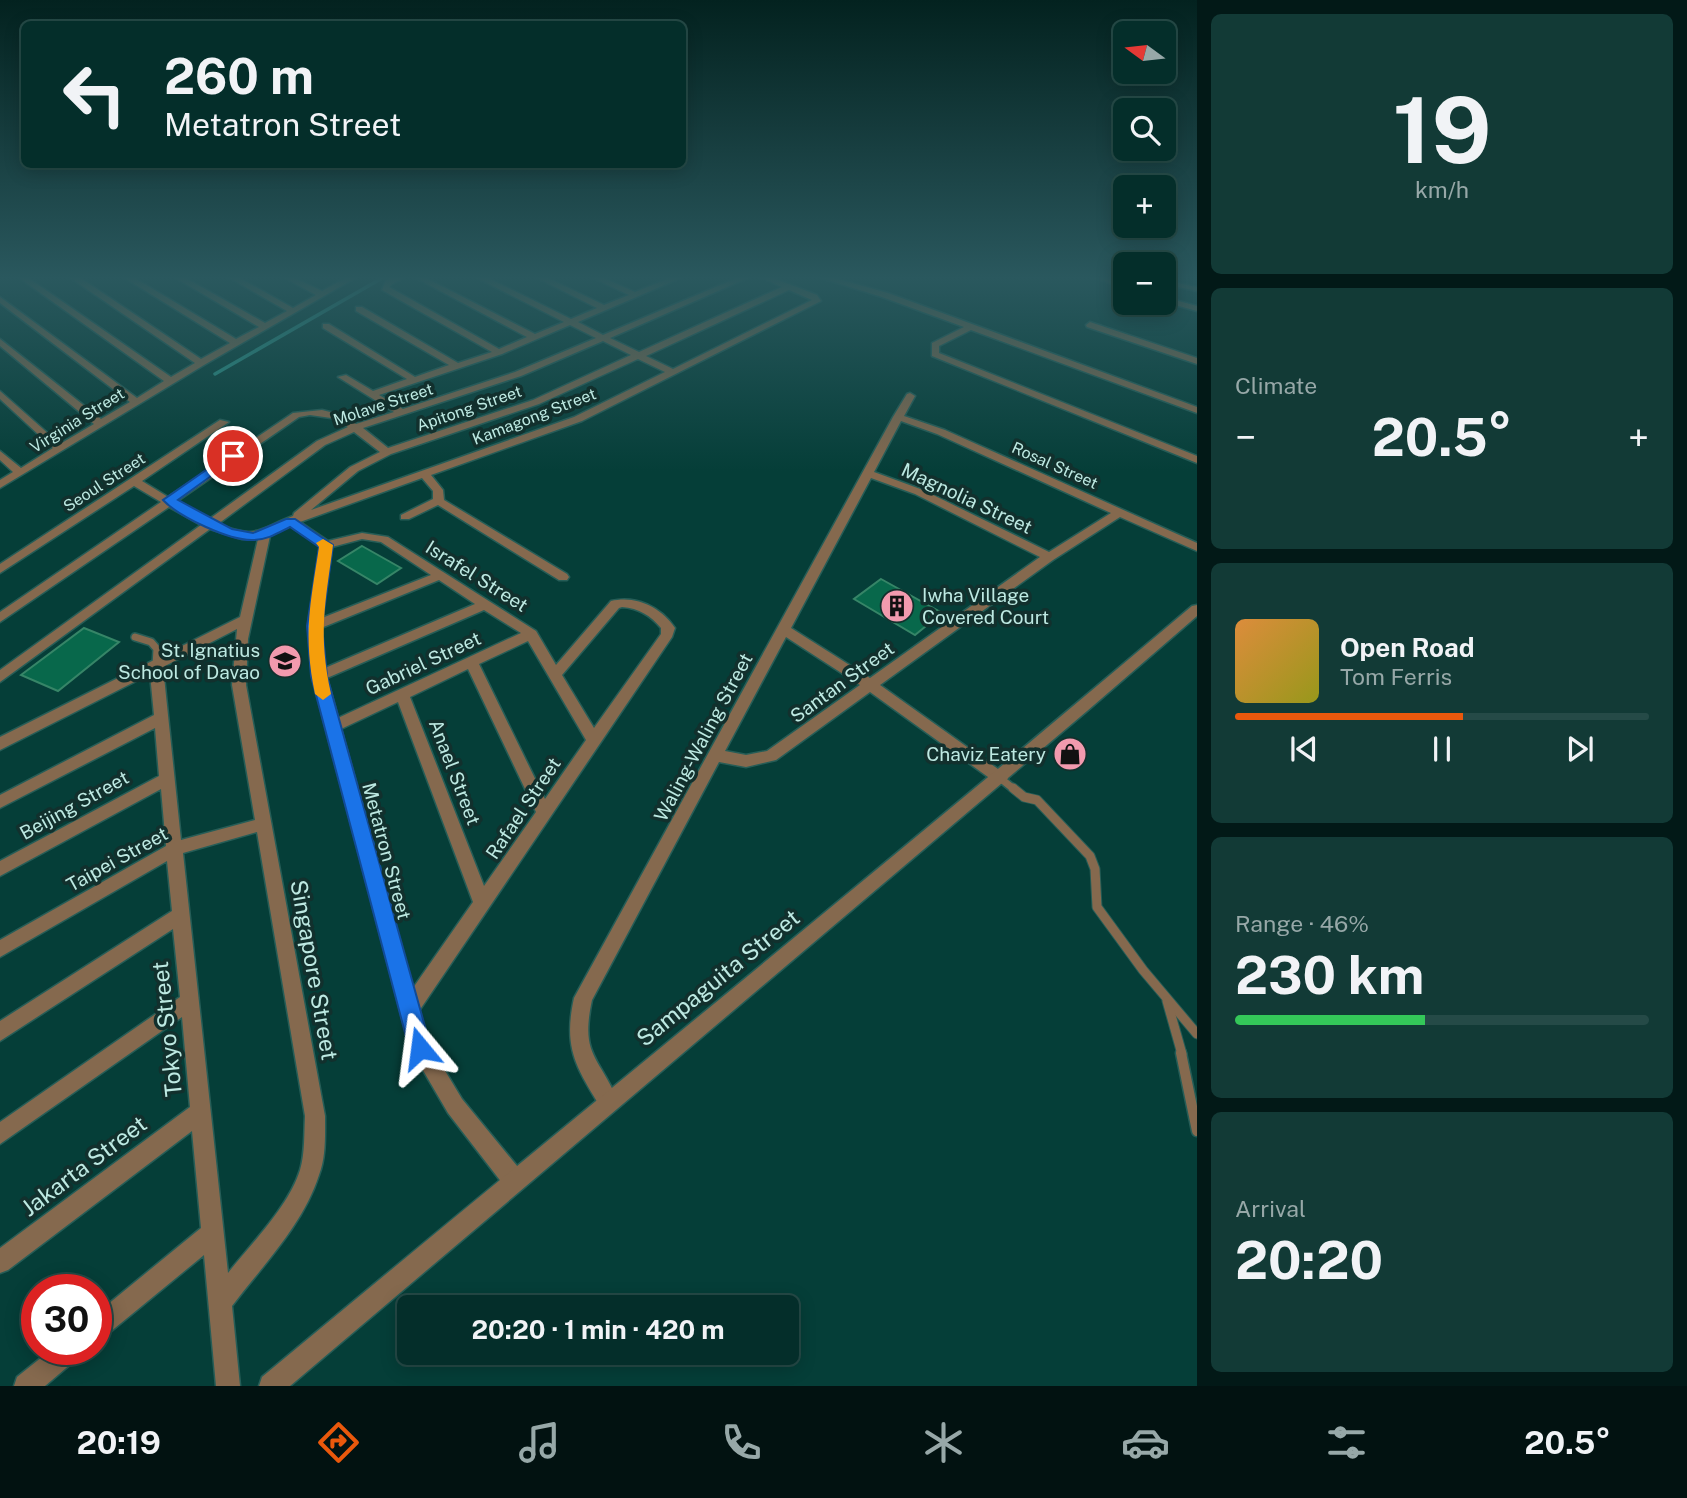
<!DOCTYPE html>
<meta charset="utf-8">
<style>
:root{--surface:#042e2a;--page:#123a36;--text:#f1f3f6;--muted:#97a8a8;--line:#254a47;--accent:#ea580c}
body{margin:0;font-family:"Public Sans",sans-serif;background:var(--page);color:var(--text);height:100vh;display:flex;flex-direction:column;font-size:26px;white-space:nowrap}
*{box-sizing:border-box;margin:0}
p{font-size:23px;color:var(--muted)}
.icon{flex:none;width:38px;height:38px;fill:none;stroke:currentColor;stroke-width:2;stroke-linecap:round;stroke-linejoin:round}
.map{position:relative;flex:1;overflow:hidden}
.details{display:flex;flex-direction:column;gap:14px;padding:14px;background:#021917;width:490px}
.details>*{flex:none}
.banner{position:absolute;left:21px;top:21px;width:665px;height:147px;border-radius:10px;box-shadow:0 4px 18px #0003,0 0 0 2px var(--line);background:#042e2a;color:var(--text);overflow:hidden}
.needle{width:46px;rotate:285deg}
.tools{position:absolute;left:1113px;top:21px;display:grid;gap:14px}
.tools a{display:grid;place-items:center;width:63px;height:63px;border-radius:10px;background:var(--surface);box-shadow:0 4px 18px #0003,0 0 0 2px var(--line);font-size:35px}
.speed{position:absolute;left:21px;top:1274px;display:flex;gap:14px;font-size:35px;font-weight:700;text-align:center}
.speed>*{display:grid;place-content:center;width:91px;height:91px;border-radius:50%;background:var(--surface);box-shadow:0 4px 18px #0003,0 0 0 2px var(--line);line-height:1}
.speed .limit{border:10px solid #d22;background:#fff;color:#111}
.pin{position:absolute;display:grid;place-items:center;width:60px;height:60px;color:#fff;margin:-30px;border:4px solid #fff;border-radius:50%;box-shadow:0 2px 7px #0007}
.me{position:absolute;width:77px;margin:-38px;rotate:344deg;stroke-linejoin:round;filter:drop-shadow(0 0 5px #0008)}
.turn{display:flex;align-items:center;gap:24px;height:147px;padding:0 28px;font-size:32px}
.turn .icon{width:91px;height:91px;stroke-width:2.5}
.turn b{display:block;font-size:49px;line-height:60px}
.big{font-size:52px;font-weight:700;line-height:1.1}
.details .widget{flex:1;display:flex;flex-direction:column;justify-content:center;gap:10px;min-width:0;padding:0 24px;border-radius:10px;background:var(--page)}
.details .dial{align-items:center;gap:0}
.dial b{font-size:91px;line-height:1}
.song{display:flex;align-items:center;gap:21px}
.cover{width:84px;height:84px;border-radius:10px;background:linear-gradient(135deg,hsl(30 70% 55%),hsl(60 70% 35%))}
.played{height:7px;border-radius:4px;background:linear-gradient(90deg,var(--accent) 55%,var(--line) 55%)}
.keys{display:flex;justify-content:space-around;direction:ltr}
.heat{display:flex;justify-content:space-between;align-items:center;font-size:38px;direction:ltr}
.charge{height:10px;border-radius:5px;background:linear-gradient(90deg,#34c759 46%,var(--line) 0)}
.trip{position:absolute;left:397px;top:1295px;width:402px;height:70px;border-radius:10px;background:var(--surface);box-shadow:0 4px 18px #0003,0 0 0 2px var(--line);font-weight:700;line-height:70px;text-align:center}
.tabs{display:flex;height:112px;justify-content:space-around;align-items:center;background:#021211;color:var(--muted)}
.tabs .icon{width:49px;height:49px}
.tabs .selected{color:var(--accent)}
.tabs b{font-size:32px;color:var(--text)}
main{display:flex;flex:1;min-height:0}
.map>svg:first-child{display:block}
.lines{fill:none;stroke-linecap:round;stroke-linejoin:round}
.stream{stroke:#2a9388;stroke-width:3.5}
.building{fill:#08684b;stroke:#368567;stroke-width:2}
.service-far2-casing{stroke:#265d57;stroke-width:10}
.service-far1-casing{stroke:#265d57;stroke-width:11}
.service-casing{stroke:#265d57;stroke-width:13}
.minor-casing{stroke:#265d57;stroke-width:3}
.tertiary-casing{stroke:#265d57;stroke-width:3}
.service-far2{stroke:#85694e;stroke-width:7}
.service-far1{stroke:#85694e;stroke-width:9}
.service{stroke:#85694e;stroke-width:10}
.minor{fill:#85694e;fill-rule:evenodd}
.tertiary{fill:#85694e;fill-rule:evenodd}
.route{fill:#1a73e8;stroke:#114b97;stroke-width:2}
.slow{fill:#f59e0b}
.labels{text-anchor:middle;stroke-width:7;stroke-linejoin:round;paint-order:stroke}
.far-street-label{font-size:16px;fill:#bde9e2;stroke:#12302d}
.street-label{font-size:19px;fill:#bde9e2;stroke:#12302d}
.poi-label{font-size:19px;fill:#bde9e2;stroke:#12302d;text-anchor:end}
.near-street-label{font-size:23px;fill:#bde9e2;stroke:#12302d}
</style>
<main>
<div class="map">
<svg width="1197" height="1386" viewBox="0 0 1197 1386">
<rect width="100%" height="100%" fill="#053e38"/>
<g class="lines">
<polyline class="stream" points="215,374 384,277"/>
</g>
<g class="building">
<polygon points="362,546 401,568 377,584 338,561"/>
<polygon points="881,579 942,613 915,635 854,599"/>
<polygon points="84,628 119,642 58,691 21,675"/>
</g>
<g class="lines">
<defs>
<g id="service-far2">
<polyline points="135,637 151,642 157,649 156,666"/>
<polyline points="1000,778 1015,790"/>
</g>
<g id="service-far1">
<polyline points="1013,788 1024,797 1037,800 1090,856 1095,869 1097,907 1143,970 1197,1034"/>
<polyline points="1167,1001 1182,1054"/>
</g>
<polyline id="service" points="1181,1053 1197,1131"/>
<g id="minor">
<polygon points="18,277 27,277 171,377 195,363 69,277 79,277 201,359 230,343 123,277 133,277 236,339 259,327 174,277 184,277 265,323 287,311 228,277 238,277 293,308 316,295 283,277 293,277 322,291 347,277 357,277 204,365 0,488 0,480 13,472 0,460 0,451 21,468 53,448 0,399 0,391 60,444 94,424 0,346 0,339 101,419 130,402 0,303 0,297 137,398 164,381"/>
<path d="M 394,277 L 406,277 L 392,284 L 389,287 L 499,349 L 527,337 L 414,277 L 424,277 L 535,334 L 564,322 L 475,277 L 486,277 L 571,319 L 597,308 L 535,277 L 546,277 L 604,305 L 629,295 L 591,277 L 602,277 L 635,292 L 672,277 L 683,277 L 578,322 L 603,335 L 739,277 L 750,277 L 610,338 L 639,352 L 782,287 L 760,277 L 771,277 L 817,295 L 821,301 L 582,421 L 431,475 L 443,490 L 444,500 L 567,574 L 569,577 L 567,580 L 559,580 L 438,505 L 409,519 L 401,519 L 401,515 L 433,499 L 433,491 L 422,478 L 300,522 L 328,541 L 362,533 L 388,537 L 536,631 L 556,665 L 611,601 C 636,595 661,607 675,628 L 672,637 L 419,1011 L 429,1044 L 462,1099 L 522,1172 L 525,1180 L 522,1188 L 514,1191 L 506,1188 L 448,1113 L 410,1048 L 312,676 L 308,626 L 320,546 L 290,526 L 270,536 L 248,639 L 246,685 L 325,1116 C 325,1136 326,1157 319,1175 C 303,1225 263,1265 232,1306 L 240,1386 L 216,1386 L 204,1255 L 104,1337 L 96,1341 L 96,1314 L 201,1228 L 192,1131 L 8,1270 L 0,1273 L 0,1248 L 190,1107 L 182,1017 L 0,1144 L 0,1122 L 180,997 L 173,929 L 0,1041 L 0,1021 L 172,911 L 167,861 L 0,957 L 0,940 L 166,846 L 161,789 L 0,876 L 0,861 L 159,776 L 155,728 L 0,808 L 0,795 L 154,715 L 150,674 L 0,750 L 0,737 L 240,617 L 258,539 L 242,539 L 210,529 L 0,682 L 0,670 L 201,525 L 169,507 L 0,622 L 0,612 L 161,502 L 134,486 L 0,573 L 0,564 L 220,420 L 229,422 L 142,481 L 168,497 L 293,413 L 322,410 L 338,414 L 356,424 L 394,412 L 338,377 L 346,375 L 373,391 L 407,379 L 323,328 L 323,324 L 329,324 L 415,377 L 449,365 L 356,311 L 356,307 L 362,307 L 458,363 L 492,352 L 382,290 L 386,280 ZM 789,290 L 812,300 L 673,369 L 646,356 ZM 570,325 L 596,338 L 515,372 L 403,409 L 379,395 L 502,354 ZM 603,341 L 631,355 L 533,400 L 388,448 L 363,428 L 521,376 ZM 638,359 L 665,372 L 574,417 L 311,510 L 358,471 L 391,454 L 539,404 ZM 310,415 L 331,418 L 348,427 L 317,441 L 208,520 L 176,502 L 299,417 ZM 354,432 L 380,452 L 350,467 L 294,513 L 293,516 C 258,529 257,540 218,524 L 325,445 ZM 362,539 L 381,542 L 431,575 L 322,618 L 332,547 ZM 439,580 L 475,604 L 325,668 L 321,628 ZM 622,607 C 639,608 651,616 661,628 L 661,634 L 594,728 L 562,675 L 619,608 ZM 484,610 L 521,633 L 338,718 L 327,678 ZM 237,629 L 232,685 L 255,820 L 181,840 L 163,667 ZM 528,641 L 586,740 L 545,799 L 479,664 ZM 468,669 L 536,812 L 484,886 L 410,697 ZM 398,702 L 473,902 L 413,988 L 341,729 ZM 257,832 L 305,1116 C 304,1134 305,1153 300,1170 C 289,1206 251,1244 228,1273 L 183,853 Z"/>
<polygon points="818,277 831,277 888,293 1197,407 1197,413 971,330 939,346 939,353 1197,456 1197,463 932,356 932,343 964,327 882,297"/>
<polygon points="1092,277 1105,277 1125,284 1125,288"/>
<polygon points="1164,280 1197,287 1197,291 1164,284"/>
<polygon points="1164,297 1197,306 1197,311 1164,302"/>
<polygon points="1090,322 1197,358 1197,364 1087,327 1086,325"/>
<path d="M 910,393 L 915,396 L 904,416 L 945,430 L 1197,543 L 1197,551 L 1120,517 L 1053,560 L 880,685 L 1005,774 L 1008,778 L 1005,782 L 1000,784 L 995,782 L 870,692 L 776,760 L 746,767 L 719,762 L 592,1000 C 580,1056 599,1056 618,1101 L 615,1108 L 608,1111 L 601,1108 C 576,1067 563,1048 574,998 L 893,417 L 907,394 ZM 901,421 L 937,434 L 1111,513 L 1049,552 L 923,490 L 874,472 ZM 871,478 L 915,494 L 1040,557 L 870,678 L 791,628 ZM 786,637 L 860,685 L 767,751 L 746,755 L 725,751 Z"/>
<polygon points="52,1349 83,1349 79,1357 45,1386 14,1386 17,1377"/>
</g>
<path id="tertiary" d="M 1197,605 L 1197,616 L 1087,711 L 290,1386 L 259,1386 L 262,1377 C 572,1119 885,866 1192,606 Z"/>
</defs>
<use href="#service-far2" class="service-far2-casing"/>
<use href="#service-far1" class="service-far1-casing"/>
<use href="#service" class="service-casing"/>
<use href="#minor" class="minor-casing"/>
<use href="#tertiary" class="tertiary-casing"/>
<use href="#service-far2" class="service-far2"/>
<use href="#service-far1" class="service-far1"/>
<use href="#service" class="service"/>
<use href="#minor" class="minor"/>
<use href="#tertiary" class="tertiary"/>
</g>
<linearGradient id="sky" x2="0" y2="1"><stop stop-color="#03221f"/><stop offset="0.59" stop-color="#2a585e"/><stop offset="1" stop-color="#2a585e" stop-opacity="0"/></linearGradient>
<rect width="1197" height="471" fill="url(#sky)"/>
<path class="route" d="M 229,454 L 239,456 L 178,500 L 232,529 L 253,533 L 286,519 L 295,519 L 333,545 L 322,626 L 327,676 L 431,1048 L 427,1056 L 420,1059 L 412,1056 L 409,1048 L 311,676 L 307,626 L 319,547 L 290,527 C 278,533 267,540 253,540 C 230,541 179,517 163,500 Z"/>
<path class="slow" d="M 323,539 L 333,545 C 325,605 318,634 331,694 L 323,700 L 315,694 C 303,634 310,606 319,547 L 316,543 Z"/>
<defs>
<symbol id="building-disc" viewBox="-11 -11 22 22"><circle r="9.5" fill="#f29aae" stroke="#12302d"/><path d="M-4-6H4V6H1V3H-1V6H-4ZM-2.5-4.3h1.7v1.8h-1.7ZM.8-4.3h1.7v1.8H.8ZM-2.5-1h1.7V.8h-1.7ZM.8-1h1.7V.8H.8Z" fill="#111"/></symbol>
<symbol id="school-disc" viewBox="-11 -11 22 22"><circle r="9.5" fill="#f29aae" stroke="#12302d"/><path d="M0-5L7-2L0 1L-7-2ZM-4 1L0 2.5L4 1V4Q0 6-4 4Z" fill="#111"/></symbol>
<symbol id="shop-disc" viewBox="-11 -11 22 22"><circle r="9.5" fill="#f29aae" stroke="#12302d"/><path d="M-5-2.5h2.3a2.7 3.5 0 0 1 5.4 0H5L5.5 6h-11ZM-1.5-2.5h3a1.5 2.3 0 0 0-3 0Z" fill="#111"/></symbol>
</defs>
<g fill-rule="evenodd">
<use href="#building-disc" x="878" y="587" width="38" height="38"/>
<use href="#school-disc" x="266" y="642" width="38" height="38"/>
<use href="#shop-disc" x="1051" y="735" width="38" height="38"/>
</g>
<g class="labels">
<g class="far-street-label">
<text transform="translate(383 404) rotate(-18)" y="6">Molave Street</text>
<text transform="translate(469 408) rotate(-19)" y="6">Apitong Street</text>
<text transform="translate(534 416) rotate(-21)" y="6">Kamagong Street</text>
<text transform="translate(77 420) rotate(-32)" y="6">Virginia Street</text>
<text transform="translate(1055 465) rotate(24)" y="6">Rosal Street</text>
<text transform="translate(104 482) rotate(-33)" y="6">Seoul Street</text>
</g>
<g class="street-label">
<text transform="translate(967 498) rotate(25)" y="7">Magnolia Street</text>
<text transform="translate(477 576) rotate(32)" y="7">Israfel Street</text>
<text transform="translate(423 663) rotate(-25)" y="7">Gabriel Street</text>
<text transform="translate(842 682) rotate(-36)" y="7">Santan Street</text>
<text transform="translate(703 737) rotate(-62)" y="7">Waling-Waling Street</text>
<text transform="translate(455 772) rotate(69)" y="7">Anael Street</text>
<text transform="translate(74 805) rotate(-29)" y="7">Beijing Street</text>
<text transform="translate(523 808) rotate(-56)" y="7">Rafael Street</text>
<text transform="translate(387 851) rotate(75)" y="7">Metatron Street</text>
<text transform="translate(117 859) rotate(-29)" y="7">Taipei Street</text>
</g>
<g class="poi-label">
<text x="922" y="602" text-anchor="start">Iwha Village<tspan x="922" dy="22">Covered Court</tspan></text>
<text x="260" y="657">St. Ignatius<tspan x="260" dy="22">School of Davao</tspan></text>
<text x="1046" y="761">Chaviz Eatery</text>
</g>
<g class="near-street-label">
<text transform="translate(314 970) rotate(80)" y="8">Singapore Street</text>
<text transform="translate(718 978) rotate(-39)" y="8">Sampaguita Street</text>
<text transform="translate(167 1029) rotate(-96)" y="8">Tokyo Street</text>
<text transform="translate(84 1166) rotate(-37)" y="8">Jakarta Street</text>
</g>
</g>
</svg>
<div class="tools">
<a><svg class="needle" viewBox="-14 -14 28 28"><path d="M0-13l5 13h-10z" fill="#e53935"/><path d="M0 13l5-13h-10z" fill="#97a8a8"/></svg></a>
<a><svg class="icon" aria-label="search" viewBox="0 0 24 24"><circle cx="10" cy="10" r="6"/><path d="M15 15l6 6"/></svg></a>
<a>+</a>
<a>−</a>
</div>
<div class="speed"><div class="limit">30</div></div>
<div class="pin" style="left:233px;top:456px;background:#d93025"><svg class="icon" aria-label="arrive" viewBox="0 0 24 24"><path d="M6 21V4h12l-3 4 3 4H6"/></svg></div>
<svg class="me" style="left:420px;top:1048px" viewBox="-20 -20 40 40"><path d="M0-17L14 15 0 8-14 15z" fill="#1a73e8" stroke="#fff" stroke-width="4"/></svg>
<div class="trip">20:20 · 1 min · 420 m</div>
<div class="banner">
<div class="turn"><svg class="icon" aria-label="left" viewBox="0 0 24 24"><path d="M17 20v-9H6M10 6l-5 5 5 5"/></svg><div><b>260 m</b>Metatron Street</div></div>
</div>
</div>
<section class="details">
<div class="widget dial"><b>19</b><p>km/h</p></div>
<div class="widget"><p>Climate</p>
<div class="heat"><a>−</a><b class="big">20.5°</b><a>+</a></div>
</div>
<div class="widget">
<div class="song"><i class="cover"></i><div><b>Open Road</b><p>Tom Ferris</p></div></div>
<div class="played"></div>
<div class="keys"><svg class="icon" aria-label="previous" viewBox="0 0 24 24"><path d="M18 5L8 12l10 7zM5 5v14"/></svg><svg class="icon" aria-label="pause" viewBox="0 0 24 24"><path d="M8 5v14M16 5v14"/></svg><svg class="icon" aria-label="next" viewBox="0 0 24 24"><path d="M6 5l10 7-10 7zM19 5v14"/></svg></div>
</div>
<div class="widget"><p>Range · 46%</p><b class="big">230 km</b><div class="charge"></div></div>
<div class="widget"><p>Arrival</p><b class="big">20:20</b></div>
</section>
</main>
<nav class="tabs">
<b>20:19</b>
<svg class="icon selected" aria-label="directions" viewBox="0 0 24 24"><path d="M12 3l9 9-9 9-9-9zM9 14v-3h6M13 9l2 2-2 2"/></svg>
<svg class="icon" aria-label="music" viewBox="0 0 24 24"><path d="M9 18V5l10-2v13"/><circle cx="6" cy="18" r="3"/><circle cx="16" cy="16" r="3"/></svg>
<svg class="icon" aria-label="phone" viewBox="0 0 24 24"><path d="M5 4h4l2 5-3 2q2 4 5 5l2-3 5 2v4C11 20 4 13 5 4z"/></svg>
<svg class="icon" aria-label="climate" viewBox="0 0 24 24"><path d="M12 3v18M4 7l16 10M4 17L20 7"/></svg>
<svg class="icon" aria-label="car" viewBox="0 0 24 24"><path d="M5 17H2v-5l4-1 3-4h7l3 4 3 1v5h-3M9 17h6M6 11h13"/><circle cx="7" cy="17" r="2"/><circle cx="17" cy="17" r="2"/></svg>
<svg class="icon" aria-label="filters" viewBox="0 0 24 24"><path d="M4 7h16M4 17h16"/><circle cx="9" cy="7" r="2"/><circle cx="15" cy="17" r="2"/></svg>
<b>20.5°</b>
</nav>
